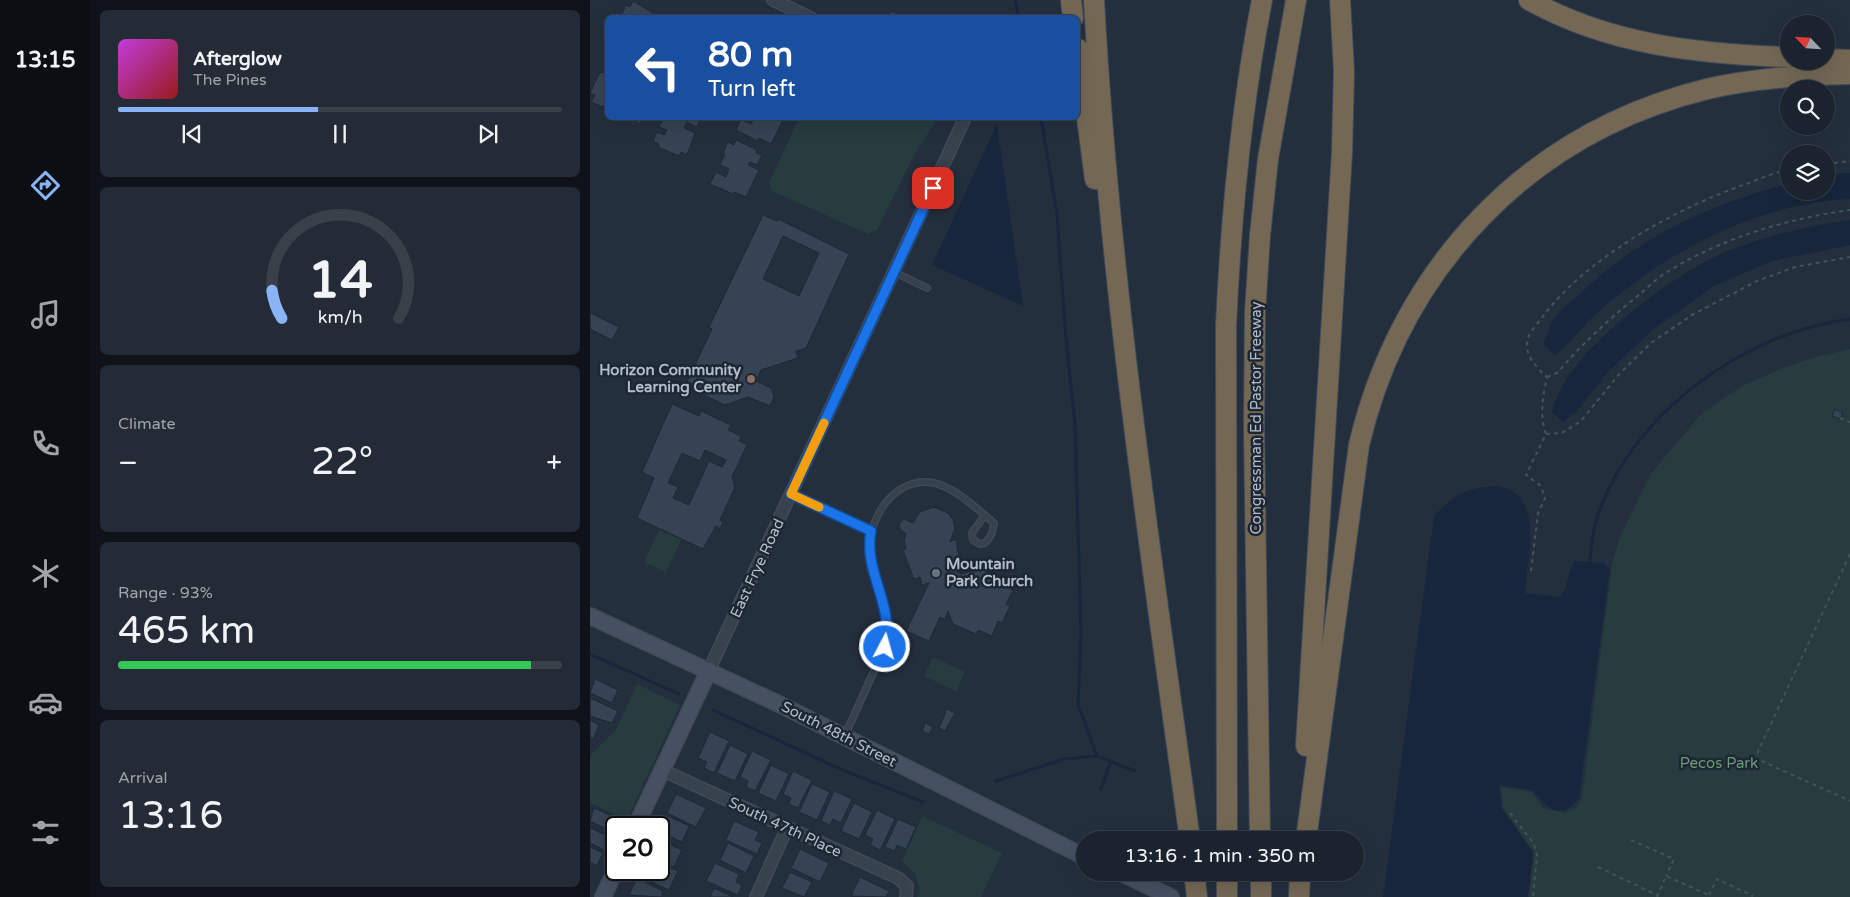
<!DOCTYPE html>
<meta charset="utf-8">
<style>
:root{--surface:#1b232e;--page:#242b36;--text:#f1f3f6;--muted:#a0a4aa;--line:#39404a;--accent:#8ab4f8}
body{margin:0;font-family:"Varela Round",sans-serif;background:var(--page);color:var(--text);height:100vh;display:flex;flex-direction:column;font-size:19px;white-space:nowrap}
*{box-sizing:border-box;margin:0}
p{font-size:16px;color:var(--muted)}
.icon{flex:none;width:28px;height:28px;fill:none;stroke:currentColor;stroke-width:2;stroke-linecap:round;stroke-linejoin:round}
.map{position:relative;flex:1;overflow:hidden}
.sheet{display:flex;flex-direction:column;gap:10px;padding:10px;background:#0f1319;width:500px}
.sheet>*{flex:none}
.top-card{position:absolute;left:15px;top:15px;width:475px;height:105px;border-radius:8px;box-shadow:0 5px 20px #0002,0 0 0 1px var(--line);background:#1a4fa0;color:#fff;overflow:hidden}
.needle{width:32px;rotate:295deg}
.tools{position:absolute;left:1190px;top:15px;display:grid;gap:10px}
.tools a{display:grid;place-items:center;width:55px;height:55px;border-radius:50%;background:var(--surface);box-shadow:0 5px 20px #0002,0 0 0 1px var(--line);font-size:25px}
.speed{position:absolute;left:15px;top:816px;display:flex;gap:10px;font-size:25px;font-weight:700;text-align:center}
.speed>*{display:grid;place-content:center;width:65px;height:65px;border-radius:50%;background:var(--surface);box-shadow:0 5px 20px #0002,0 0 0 1px var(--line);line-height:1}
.speed .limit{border:2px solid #111;border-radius:8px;background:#fff;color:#111}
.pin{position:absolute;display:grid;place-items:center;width:42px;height:42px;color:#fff;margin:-21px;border-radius:10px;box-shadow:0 2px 8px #0006}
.me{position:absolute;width:55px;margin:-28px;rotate:6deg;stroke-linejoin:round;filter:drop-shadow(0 0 4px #0008)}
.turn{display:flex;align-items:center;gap:18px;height:105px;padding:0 20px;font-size:22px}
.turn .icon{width:65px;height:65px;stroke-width:2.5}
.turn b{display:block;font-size:35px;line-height:42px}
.big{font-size:38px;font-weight:600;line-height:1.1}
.sheet .card{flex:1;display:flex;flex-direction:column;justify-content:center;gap:8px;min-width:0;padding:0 18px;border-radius:8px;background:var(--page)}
.sheet .dial{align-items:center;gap:0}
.dial svg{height:130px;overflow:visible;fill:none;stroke:var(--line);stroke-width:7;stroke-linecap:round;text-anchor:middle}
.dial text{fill:var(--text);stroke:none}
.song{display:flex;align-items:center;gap:15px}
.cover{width:60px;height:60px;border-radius:8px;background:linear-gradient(135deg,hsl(290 70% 55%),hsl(0 70% 35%))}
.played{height:5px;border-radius:2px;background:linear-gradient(90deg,var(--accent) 45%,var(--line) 45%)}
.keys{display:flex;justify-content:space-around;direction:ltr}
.heat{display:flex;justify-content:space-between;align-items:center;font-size:28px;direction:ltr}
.charge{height:8px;border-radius:4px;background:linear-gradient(90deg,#34c759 93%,var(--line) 0)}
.trip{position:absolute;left:486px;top:831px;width:288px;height:50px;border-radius:25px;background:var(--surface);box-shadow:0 5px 20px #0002,0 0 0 1px var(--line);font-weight:600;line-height:50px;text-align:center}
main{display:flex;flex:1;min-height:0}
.menu{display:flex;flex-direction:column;width:90px;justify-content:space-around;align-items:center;background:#0b0e12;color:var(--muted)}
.menu .icon{width:35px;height:35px}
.menu .current{color:var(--accent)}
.menu b{font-size:22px;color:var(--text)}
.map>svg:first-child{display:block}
.green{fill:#263c3f}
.water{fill:#17263c}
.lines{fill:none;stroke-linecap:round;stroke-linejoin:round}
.stream{stroke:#17263c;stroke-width:3}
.building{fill:#364354;stroke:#1f2835;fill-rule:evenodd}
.lane-casing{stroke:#414a57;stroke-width:8}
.street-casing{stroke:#414a57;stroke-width:14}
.secondary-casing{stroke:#414a57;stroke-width:18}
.highway-casing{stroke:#434c59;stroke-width:22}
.path{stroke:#3f5557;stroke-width:2;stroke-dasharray:4 4;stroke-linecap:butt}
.lane{stroke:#38414e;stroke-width:5.5}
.street{stroke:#38414e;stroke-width:11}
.secondary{stroke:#465061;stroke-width:15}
.highway{stroke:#746855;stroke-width:20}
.route-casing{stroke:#114b97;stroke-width:12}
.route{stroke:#1a73e8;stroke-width:9}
.slow{stroke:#f59e0b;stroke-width:9}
.education-dot{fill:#8d6e63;stroke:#1d2633;stroke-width:2}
.worship-dot{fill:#6b7280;stroke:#1d2633;stroke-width:2}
.labels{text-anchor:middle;stroke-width:5;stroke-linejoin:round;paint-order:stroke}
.poi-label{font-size:15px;font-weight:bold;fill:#b4bcc9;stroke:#1d2633;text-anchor:end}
.street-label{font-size:15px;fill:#b4bcc9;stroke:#1d2633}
.park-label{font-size:15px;fill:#6b9a76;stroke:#1d2633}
</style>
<main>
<nav class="menu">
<b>13:15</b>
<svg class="icon current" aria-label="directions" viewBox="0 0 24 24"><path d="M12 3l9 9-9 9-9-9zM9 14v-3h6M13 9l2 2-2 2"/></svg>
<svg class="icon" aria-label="music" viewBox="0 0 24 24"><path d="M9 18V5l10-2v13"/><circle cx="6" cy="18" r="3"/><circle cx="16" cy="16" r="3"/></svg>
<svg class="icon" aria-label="phone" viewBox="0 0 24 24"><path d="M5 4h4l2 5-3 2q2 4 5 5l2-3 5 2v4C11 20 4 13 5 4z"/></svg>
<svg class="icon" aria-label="climate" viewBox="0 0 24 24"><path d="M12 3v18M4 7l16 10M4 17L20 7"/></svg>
<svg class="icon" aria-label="car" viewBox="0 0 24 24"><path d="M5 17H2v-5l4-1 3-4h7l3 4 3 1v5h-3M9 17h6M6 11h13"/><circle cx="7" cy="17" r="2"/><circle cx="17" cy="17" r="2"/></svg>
<svg class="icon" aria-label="filters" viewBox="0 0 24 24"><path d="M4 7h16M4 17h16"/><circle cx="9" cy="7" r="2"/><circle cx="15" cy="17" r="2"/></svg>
</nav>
<section class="sheet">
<div class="card">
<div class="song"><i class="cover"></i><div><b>Afterglow</b><p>The Pines</p></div></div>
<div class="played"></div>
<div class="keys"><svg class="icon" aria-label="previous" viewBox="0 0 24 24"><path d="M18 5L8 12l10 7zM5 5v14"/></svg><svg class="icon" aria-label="pause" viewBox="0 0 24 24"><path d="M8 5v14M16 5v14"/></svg><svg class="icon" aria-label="next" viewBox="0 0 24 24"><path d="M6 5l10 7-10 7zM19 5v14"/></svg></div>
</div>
<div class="card dial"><svg viewBox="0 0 100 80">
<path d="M14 69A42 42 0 1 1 86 69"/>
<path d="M14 69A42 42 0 0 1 8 52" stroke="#8ab4f8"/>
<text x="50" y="56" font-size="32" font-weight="700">14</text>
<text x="50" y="72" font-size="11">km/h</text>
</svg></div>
<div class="card"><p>Climate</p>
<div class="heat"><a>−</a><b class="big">22°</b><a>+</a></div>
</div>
<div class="card"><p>Range · 93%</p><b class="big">465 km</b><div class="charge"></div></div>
<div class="card"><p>Arrival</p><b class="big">13:16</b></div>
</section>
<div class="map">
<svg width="1260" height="897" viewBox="0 0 1260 897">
<rect width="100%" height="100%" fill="#242f3e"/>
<g class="green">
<polygon points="209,118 348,118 324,155 287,230 278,234 182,191 179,183"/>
<polygon points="1260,349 1260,897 939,897 944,852 913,808 911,787 942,792 953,808 976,813 986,807 992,798 1022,564 1030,537 1060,475 1111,414 1152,386 1195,367 1226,357"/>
<polygon points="69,530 91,540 76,572 54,562"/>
<polygon points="343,657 375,672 366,691 334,676"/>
<polygon points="47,684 90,705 37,820 0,803 0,756 26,730"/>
<polygon points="332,816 412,853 391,897 327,897 330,890 325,873 312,861"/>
</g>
<g class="water">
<polygon points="407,124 433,306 342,265"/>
<path d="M 1260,173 L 1260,199 C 1168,203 1078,251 1010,310 C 994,324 982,342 965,355 L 953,344 C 957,336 959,326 964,319 C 970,309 983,301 991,293 C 1049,237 1122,203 1199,184 L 1199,191 L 1236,191 L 1236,174 Z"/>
<path d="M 1260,220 L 1260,245 L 1182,261 L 1124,286 L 1062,330 L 1016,374 L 987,411 L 973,422 L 961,411 C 965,403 968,394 972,386 C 1000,338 1084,274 1135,252 C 1174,236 1218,226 1260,220 Z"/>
<path d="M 908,486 C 956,495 937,560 935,593 L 970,597 C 980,586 976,572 985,561 L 1013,563 L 1020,569 L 989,797 C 973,822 956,809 943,790 L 909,785 L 912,808 L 943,853 L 938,897 L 793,897 L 844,516 C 867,492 876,488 908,486 Z"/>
</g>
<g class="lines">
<g class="stream">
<polyline points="425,0 429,18"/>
<polyline points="451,118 467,214 475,328 485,425 491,635 488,705 507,756 545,771"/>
<path d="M 999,566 C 1001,552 1002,535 1006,521 C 1038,416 1153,333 1260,319"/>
<polyline points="0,654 89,694"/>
<polyline points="123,710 255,771 333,802"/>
<polyline points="406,781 474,759 507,756"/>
<polyline points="511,789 521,761"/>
</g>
</g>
<g class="building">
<polygon points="43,1 63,13 61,18 30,18 36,5 40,7"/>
<polygon points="15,67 18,68 18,106 14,105 13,107 1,102 5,95 0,93 10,72 13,73"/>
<polygon points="40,118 58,118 57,120 53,118 50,124"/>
<polygon points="73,118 111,118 107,127 97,122 94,128 105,133 97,155 91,152 89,156 68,147 69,144 63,141 67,132 74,135 77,130 69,127"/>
<polygon points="164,118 194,118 181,144 169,138 168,141 146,130 151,119 161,124"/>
<polygon points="146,140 167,150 166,153 172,155 167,165 160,162 158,165 169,170 156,197 144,192 143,194 120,184 126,172 136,177 139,169 130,165 135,154 133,153 138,142 144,145"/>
<path d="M 173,215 L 187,221 L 188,219 L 259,254 L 216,348 L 206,351 L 208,358 L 171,370 L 166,381 L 181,388 L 184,397 L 180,406 L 158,397 L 135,405 L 112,394 L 114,390 L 97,382 L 122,329 L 119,327 ZM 193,236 L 229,253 L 209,296 L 173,279 Z"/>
<polygon points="0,313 29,327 22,340 0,329"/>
<path d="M 82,404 L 109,416 L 111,411 L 141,425 L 138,430 L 151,436 L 149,441 L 157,445 L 142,477 L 145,487 L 130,520 L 133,522 L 130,529 L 126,526 L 113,549 L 47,518 L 64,478 L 52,472 ZM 115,450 L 136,460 L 132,467 L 119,461 L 99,505 L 83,498 L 88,487 L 78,483 L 92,453 L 110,461 Z"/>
<polygon points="1245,409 1253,413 1250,419 1242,416"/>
<polygon points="344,507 358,513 363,520 365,528 360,542 366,539 368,552 376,569 367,572 372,574 389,568 412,578 409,584 423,590 416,604 420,606 412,623 408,621 402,636 388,630 386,634 363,624 358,611 355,619 350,617 339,641 316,631 339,583 332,585 330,577 324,579 313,550 316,549 314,541 316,534 310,529 309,524 314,519 323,523 330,512"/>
<polygon points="5,679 28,690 22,703 0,693"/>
<polygon points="0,698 28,711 22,723 0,716"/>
<polygon points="357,709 365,713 355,731 349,728"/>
<polygon points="0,720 9,725 3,739 0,737"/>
<polygon points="335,723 343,727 339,734 332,731"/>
<polygon points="120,732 139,741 124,773 114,768 117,762 108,758"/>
<polygon points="140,745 158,754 145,781 127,773"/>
<polygon points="162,751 181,760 165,791 156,787 158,781 150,777"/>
<polygon points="181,765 199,774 186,801 168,793"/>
<polygon points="203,771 222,780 208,808 199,804 201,798 193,794"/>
<polygon points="222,784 240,792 227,820 209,812"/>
<polygon points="244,791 262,799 251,823 243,819 240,825 231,821"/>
<polygon points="86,794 116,808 106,827 77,813"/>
<polygon points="264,803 282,812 269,839 251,831"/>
<polygon points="4,808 29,819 23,832 0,821"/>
<polygon points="287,810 305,819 290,850 280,845 283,839 275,835"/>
<polygon points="78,816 99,826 92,842 70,832"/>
<polygon points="308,819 326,827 316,849 307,845 305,851 295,847"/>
<polygon points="144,821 169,832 165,840 172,843 167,854 136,840"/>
<polygon points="0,828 20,837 14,850 0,843"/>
<polygon points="69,839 92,850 84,867 69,859"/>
<polygon points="138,843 164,856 156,873 130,860"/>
<polygon points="0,847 13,853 7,866 0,862"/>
<polygon points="210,849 239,863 230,882 201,868"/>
<polygon points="69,863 88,871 79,890 48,876 51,870 69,870"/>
<polygon points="125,863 149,874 146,882 152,885 148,895 116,881"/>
<polygon points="200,872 222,882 214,897 192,888"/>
<polygon points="270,877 299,891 296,897 261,896"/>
<polygon points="47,878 73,891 71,897 39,895"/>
<polygon points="124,888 143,897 120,897"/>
</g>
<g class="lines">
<defs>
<g id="lane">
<polyline points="303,18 303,17"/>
<polyline points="304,272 337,288"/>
<polyline points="201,494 281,531"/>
<path d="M 255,735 L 295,647 C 305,604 274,578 279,543 C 280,534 283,526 287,517 C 292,506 300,496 311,489 C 347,467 378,502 404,523 C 403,532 401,537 395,543 L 390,544 L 383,540 L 382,533 L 394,516"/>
</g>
<g id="street">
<polyline points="183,0 221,18"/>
<polyline points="119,670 375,118"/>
<polyline points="72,770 308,878 317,886 316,897"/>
<polyline points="166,897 197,828"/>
</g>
<g id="secondary">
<polyline points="0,616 191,705 495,857"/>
<polyline points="45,828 119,670"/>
<polyline points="529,872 581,897"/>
<polyline points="13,897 26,869"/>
</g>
<g id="highway">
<polyline points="481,0 483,18"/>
<path d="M 504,0 C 519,281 562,561 600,840"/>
<path d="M 939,0 C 1020,45 1108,54 1199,57"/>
<polyline points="488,49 505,179"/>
<polyline points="1236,59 1260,60"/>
<polyline points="716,746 752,152 754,71 750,0"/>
<path d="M 637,840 L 636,326 C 641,216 651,108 672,0"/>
<polyline points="670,840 664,428 665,313 670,235 678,159 706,0"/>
<path d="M 716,840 L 769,445 C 811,267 938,133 1117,89 C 1164,78 1213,75 1260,74"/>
<polyline points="604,872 607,897"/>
<polyline points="671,872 671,897"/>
<polyline points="637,897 637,872"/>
<polyline points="709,897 710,872"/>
</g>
</defs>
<use href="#lane" class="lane-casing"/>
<use href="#street" class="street-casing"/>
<use href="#secondary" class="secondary-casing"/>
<use href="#highway" class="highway-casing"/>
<g class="path">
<polyline points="1236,164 1260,161"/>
<path d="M 957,377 L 967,373 C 992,344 1020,318 1050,294 C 1058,287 1067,278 1077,272 C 1132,238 1196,219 1260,210"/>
<polyline points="1250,418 1260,422"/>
<polyline points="956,434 972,433 991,421 1030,373 1061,343 1102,315 1167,281 1205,267 1260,257"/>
<polyline points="1260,554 1165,758 1260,801"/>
<path d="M 941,571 L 948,513 L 955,498 L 951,486 L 936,475 L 956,434 C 949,414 953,397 957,377 C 946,367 933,354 938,338 C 940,332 947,324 951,319 C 995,258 1088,207 1159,183 C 1172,178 1185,172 1199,170"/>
<polyline points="920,813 944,844 947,855 943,897"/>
<polyline points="1041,840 1084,859 1076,876"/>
<polyline points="1008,867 1067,895"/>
<polyline points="1119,895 1127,879 1163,896"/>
<polyline points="1067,897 1076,876 1119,895 1118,897"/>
</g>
<use href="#lane" class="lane"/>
<use href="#street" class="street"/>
<use href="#secondary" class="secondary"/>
<use href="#highway" class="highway"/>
</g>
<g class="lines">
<defs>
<path id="route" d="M 295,647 C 305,605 273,572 281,531 L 201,494 L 343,188"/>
</defs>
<use href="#route" class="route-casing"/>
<use href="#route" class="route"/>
<polyline class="slow" points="229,507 201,494 234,423"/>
</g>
<circle class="education-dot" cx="161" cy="379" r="5"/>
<circle class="worship-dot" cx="346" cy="573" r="5"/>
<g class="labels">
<g class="poi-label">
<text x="151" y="375">Horizon Community<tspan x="151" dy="17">Learning Center</tspan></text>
<text x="356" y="569" text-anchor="start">Mountain<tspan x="356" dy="17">Park Church</tspan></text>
</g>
<g class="street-label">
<text transform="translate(666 418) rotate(-90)" y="5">Congressman Ed Pastor Freeway</text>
<text transform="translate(167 568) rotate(-65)" y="5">East Frye Road</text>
<text transform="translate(249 734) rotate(27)" y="5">South 48th Street</text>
<text transform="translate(195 827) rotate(25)" y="5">South 47th Place</text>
</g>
<g class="park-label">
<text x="1129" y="768">Pecos Park</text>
</g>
</g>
</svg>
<div class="tools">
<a><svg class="needle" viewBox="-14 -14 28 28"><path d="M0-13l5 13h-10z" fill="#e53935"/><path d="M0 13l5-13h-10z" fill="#a0a4aa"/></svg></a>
<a><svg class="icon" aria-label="search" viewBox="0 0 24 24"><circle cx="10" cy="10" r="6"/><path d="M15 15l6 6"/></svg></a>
<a><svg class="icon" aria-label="layers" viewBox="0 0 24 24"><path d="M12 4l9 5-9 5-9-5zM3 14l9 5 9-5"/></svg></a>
</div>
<div class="speed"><div class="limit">20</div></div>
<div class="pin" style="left:343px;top:188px;background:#d93025"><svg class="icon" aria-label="arrive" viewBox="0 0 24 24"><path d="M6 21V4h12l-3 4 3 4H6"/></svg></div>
<svg class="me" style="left:295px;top:647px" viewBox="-20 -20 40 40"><circle r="17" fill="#1a73e8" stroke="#fff" stroke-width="3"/><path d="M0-11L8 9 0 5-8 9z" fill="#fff"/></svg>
<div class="trip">13:16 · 1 min · 350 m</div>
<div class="top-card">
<div class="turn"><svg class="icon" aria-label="left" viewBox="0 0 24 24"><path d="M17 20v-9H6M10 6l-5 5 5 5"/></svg><div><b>80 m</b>Turn left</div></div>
</div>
</div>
</main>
